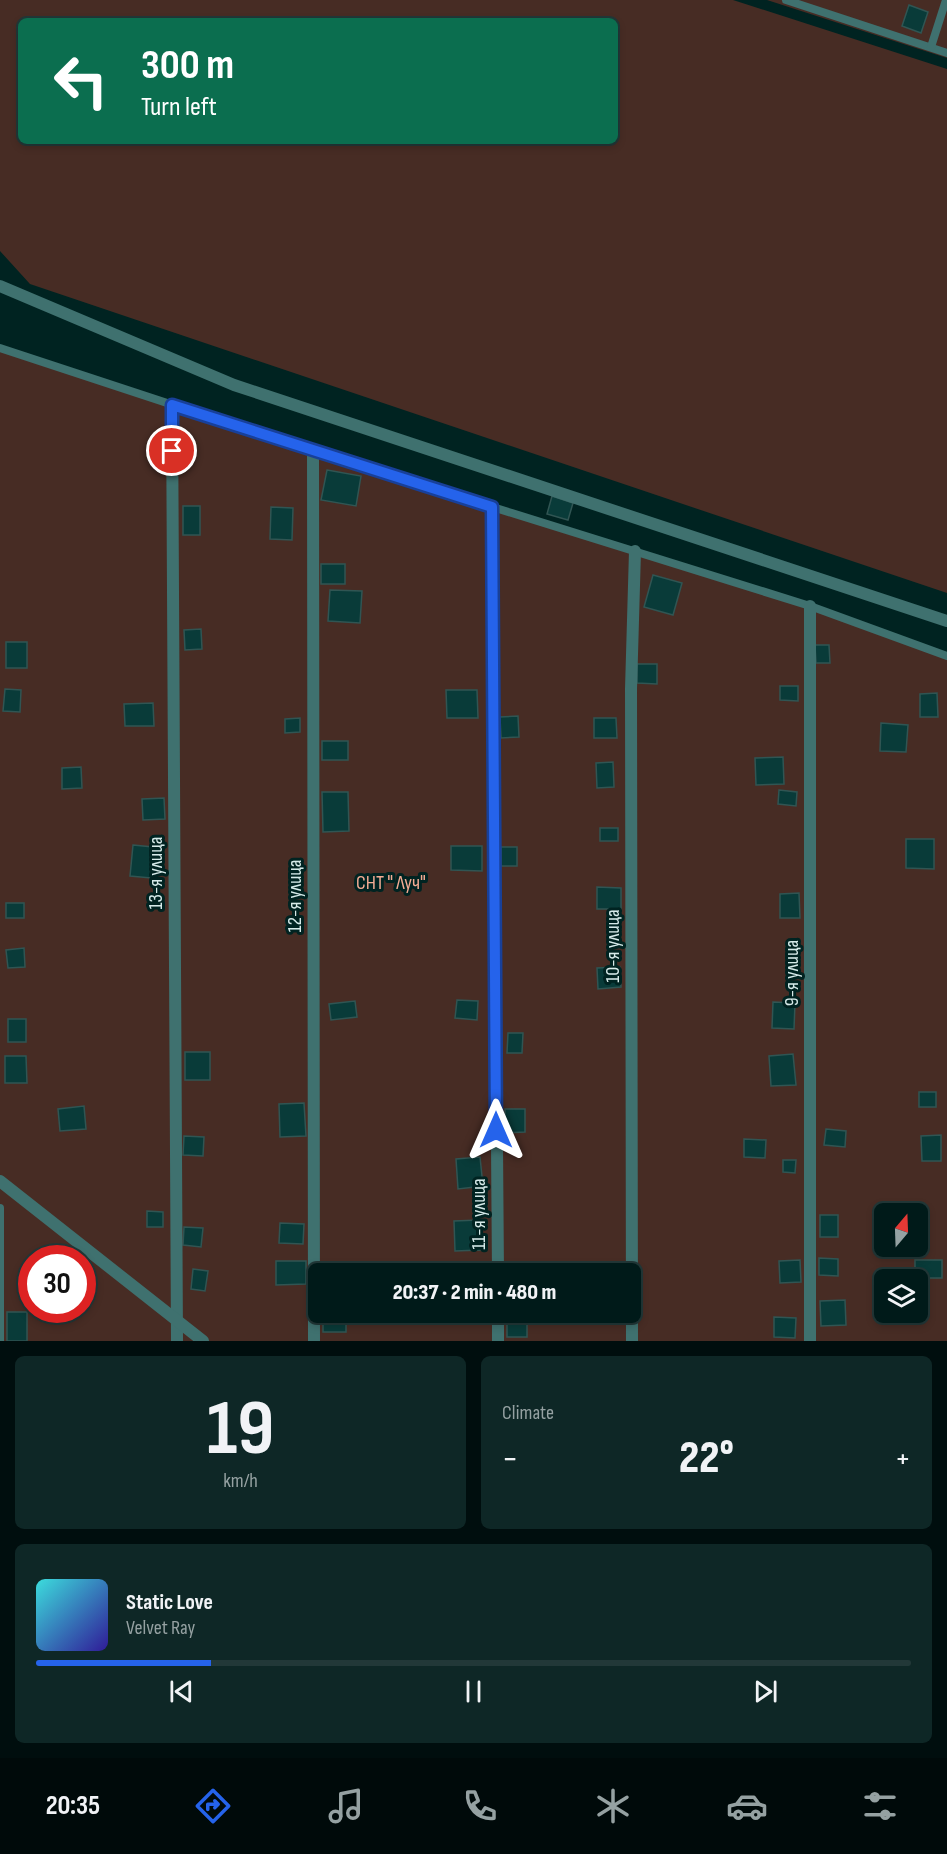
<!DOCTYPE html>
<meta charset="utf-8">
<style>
:root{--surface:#001a19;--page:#0e2726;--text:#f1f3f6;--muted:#95a1a2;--line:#223838;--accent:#2563eb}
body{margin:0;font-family:"Sofia Sans Condensed",sans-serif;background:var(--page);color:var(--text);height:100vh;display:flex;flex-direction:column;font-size:22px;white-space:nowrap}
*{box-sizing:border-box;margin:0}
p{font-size:20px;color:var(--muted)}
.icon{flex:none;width:33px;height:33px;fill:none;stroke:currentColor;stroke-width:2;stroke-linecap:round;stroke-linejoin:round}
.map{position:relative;height:1341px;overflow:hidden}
.sheet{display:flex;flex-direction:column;gap:15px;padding:15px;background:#000e0e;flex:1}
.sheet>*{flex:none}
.banner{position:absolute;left:18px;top:18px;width:600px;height:126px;border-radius:9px;box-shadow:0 3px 9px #0003,0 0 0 2px var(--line);background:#0b6e4f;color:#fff;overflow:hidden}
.needle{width:39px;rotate:19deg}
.buttons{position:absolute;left:874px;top:1203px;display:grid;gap:12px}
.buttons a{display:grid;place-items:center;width:54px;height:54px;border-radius:9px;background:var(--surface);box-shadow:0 3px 9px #0003,0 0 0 2px var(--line);font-size:30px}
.speed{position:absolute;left:18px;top:1245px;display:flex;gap:12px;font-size:30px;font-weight:700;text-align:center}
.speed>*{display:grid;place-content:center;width:78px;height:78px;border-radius:50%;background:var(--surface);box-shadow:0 3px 9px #0003,0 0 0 2px var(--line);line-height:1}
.speed .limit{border:9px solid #d22;background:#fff;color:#111}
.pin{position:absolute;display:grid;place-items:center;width:51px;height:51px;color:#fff;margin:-26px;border:3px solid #fff;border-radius:50%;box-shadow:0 2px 6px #0007}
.me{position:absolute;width:66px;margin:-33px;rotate:0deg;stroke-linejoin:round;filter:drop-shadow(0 0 4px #0008)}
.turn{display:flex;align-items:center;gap:21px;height:126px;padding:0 24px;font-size:27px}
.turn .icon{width:78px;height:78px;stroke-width:2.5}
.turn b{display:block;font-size:42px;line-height:51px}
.big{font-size:45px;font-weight:800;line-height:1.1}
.sheet .tile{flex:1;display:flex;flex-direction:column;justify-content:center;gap:9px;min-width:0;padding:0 21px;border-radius:9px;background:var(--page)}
.sheet .dial{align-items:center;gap:0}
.dial b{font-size:78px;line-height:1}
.song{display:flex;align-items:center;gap:18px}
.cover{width:72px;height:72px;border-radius:9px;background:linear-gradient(135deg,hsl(180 70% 55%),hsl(250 70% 35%))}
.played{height:6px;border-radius:3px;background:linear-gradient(90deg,var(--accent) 20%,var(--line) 20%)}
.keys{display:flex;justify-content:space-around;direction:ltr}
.heat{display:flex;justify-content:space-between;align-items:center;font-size:33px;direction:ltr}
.sheet .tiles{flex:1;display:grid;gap:15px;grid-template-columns:1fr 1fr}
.tile:last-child{grid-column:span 2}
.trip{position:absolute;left:308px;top:1263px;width:333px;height:60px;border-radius:9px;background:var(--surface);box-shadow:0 3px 9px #0003,0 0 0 2px var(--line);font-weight:800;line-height:60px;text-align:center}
.dock{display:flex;height:96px;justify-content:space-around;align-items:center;background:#000a0a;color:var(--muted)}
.dock .icon{width:42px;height:42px}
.dock .active{color:var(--accent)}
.dock b{font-size:27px;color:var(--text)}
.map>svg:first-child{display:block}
.green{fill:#472c24;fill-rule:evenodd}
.building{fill:#093b39;stroke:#305553;stroke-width:1.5}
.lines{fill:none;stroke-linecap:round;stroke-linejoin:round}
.service{stroke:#3f716f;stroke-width:8}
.minor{stroke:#3f716f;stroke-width:12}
.route-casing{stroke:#184099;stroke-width:15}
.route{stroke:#2563eb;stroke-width:10}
.labels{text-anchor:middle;stroke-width:6;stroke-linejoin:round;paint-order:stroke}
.street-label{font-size:20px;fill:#d6eae9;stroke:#002321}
.park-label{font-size:20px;fill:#f4ac94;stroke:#002321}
</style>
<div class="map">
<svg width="947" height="1341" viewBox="0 0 947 1341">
<rect width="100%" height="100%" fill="#002321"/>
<g class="green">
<path d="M 0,0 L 733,0 L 947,69 L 947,593 L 30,284 L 0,251 ZM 21,21 L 615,21 L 615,141 L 21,141 Z"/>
<polygon points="767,0 947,0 947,58"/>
<path d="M 0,347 L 947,653 L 947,1341 L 0,1341 ZM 885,1214 L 918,1214 L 918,1246 L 885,1246 ZM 32,1258 L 82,1258 L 82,1310 L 32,1310 ZM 318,1274 L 630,1274 L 630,1312 L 318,1312 ZM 885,1280 L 918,1280 L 918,1312 L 885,1312 Z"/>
</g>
<g class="building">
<polygon points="909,5 928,12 921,33 902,26"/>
<polygon points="327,470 361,476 356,506 321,500"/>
<polygon points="552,496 573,503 568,520 547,514"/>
<rect x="183" y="506" width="17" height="29"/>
<polygon points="271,507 293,508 292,540 270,539"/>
<rect x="321" y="564" width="24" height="20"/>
<polygon points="653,575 682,583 673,615 644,607"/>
<polygon points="330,590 362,591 360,623 328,621"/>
<polygon points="201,629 202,649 185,650 184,630"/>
<rect x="6" y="642" width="21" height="26"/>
<polygon points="815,645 829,645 830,663 816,663"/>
<polygon points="637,664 657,664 657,684 637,683"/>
<polygon points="780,686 798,686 798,701 780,700"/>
<polygon points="5,689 21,690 20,712 3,711"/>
<polygon points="446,690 477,690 478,718 447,718"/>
<polygon points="937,693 938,717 920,717 920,694"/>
<polygon points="153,703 154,726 125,726 124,704"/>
<polygon points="518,716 519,737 501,738 500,717"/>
<polygon points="300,718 300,732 285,733 285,719"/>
<polygon points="594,718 616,718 617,738 594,738"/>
<polygon points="881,723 908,725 906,752 880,751"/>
<rect x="322" y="741" width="26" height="19"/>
<polygon points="783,757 784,784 756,785 755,758"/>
<polygon points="613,762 614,787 597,788 596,763"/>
<polygon points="81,767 82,788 62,789 62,768"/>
<polygon points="779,790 797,792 796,806 778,804"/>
<polygon points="322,792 348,792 349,831 323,832"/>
<polygon points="164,798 165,819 143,820 142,799"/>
<rect x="600" y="828" width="18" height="13"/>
<polygon points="906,839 934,839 934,869 906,868"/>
<polygon points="133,845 153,847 151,878 130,876"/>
<polygon points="451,846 482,846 482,871 451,870"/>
<rect x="501" y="847" width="16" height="19"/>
<polygon points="597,887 621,888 621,909 597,909"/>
<polygon points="799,893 800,918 780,918 780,894"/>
<rect x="6" y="903" width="18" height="15"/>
<polygon points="24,948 25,967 8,968 6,950"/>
<polygon points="620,967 621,987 598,989 597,968"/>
<polygon points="457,1000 478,1001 477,1020 455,1018"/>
<polygon points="355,1001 357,1017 331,1020 329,1004"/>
<polygon points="773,1002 795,1003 794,1029 772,1028"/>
<rect x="8" y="1019" width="18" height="23"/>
<polygon points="508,1033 523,1033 522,1053 507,1053"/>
<rect x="185" y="1052" width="25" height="28"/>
<polygon points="793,1054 796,1085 771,1086 769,1056"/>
<polygon points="5,1056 26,1056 27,1083 5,1083"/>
<rect x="919" y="1092" width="17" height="15"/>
<polygon points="304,1103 306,1136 280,1137 279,1104"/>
<polygon points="84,1106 86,1129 60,1131 58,1109"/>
<polygon points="505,1109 525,1109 525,1132 505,1133"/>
<polygon points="826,1129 846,1131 845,1147 824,1145"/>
<polygon points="941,1135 941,1161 922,1161 921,1136"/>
<polygon points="184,1136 204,1137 203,1156 183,1155"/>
<polygon points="744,1139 766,1140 765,1158 744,1157"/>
<polygon points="480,1157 483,1186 458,1189 456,1159"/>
<polygon points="783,1160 796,1160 795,1173 783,1172"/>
<polygon points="147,1211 163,1212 163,1227 147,1227"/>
<rect x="820" y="1215" width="18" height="22"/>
<polygon points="479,1220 480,1250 455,1251 454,1221"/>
<polygon points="280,1223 304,1224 303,1244 279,1243"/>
<polygon points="184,1227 203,1228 201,1247 183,1245"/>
<polygon points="819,1258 838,1259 838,1276 819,1275"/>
<polygon points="800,1260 801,1282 780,1283 779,1261"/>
<rect x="915" y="1260" width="27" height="18"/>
<polygon points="276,1261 306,1261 306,1284 276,1285"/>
<polygon points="193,1269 208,1271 205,1291 191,1289"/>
<polygon points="845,1300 846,1325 821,1326 820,1301"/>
<rect x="7" y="1312" width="20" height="29"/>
<rect x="507" y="1312" width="20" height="25"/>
<polygon points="323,1317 346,1318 346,1332 323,1332"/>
<polygon points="774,1317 796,1318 795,1338 774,1337"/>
</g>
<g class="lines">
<g class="service">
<polyline points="786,0 947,53"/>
<polyline points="931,47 946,0"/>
<polyline points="0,348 313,451 810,606 947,656"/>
<polyline points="0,1208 0,1341"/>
</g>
<g class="minor">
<polyline points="0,286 234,385 947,621"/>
<polyline points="172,404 177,1341"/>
<polyline points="313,451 314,1341"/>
<polyline points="492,507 498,1274"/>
<polyline points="0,1181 203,1341"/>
<polyline points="498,1312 498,1341"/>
<polyline points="632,1341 631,689 635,551"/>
<polyline points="810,1341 810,606"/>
</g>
</g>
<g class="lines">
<defs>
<polyline id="route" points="172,451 172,405 492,507 496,1130"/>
</defs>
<use href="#route" class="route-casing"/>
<use href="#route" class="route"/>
</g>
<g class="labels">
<g class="street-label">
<text transform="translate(155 873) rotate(-90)" y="7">13-я улица</text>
<text transform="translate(294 896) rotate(-90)" y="7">12-я улица</text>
<text transform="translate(612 946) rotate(-90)" y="7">10-я улица</text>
<text transform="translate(791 973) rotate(-90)" y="7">9-я улица</text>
<text transform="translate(478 1214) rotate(-90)" y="7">11-я улица</text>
</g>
<g class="park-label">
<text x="391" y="889">СНТ " Луч"</text>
</g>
</g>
</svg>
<div class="buttons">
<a><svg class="needle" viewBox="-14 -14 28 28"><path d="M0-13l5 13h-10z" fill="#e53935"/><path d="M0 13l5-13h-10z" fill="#95a1a2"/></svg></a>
<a><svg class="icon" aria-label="layers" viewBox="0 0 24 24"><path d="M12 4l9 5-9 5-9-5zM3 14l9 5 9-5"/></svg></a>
</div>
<div class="speed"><div class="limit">30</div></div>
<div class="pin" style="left:172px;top:451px;background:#d93025"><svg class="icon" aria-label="arrive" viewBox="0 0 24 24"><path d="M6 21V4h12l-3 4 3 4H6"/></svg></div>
<svg class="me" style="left:496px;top:1130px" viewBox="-20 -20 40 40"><path d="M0-17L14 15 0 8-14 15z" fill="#2563eb" stroke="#fff" stroke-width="4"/></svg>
<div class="trip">20:37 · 2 min · 480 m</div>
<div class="banner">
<div class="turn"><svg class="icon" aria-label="left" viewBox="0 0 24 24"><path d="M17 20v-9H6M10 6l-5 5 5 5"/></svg><div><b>300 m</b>Turn left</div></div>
</div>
</div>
<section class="sheet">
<div class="tiles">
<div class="tile dial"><b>19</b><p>km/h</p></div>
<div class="tile"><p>Climate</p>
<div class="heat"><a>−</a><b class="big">22°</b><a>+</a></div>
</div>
<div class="tile">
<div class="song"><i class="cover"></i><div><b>Static Love</b><p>Velvet Ray</p></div></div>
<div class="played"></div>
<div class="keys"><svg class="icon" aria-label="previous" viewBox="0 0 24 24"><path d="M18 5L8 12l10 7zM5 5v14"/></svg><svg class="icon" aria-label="pause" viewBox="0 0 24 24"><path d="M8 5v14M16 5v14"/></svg><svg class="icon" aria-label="next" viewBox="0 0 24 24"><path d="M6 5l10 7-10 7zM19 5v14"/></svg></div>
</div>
</div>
</section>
<nav class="dock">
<b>20:35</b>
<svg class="icon active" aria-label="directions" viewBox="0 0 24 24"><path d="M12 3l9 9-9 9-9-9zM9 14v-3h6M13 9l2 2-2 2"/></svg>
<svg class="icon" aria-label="music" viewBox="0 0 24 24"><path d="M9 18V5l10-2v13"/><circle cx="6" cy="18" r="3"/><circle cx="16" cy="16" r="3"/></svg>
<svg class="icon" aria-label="phone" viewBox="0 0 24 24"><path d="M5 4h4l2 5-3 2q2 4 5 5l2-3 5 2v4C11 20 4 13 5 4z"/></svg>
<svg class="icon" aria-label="climate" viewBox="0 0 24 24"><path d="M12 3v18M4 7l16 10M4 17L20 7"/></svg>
<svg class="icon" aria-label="car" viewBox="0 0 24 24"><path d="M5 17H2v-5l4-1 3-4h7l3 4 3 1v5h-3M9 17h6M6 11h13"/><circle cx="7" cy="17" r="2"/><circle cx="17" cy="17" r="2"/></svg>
<svg class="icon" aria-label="filters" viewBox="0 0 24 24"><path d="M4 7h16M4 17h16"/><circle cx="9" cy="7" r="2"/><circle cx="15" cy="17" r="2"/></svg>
</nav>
